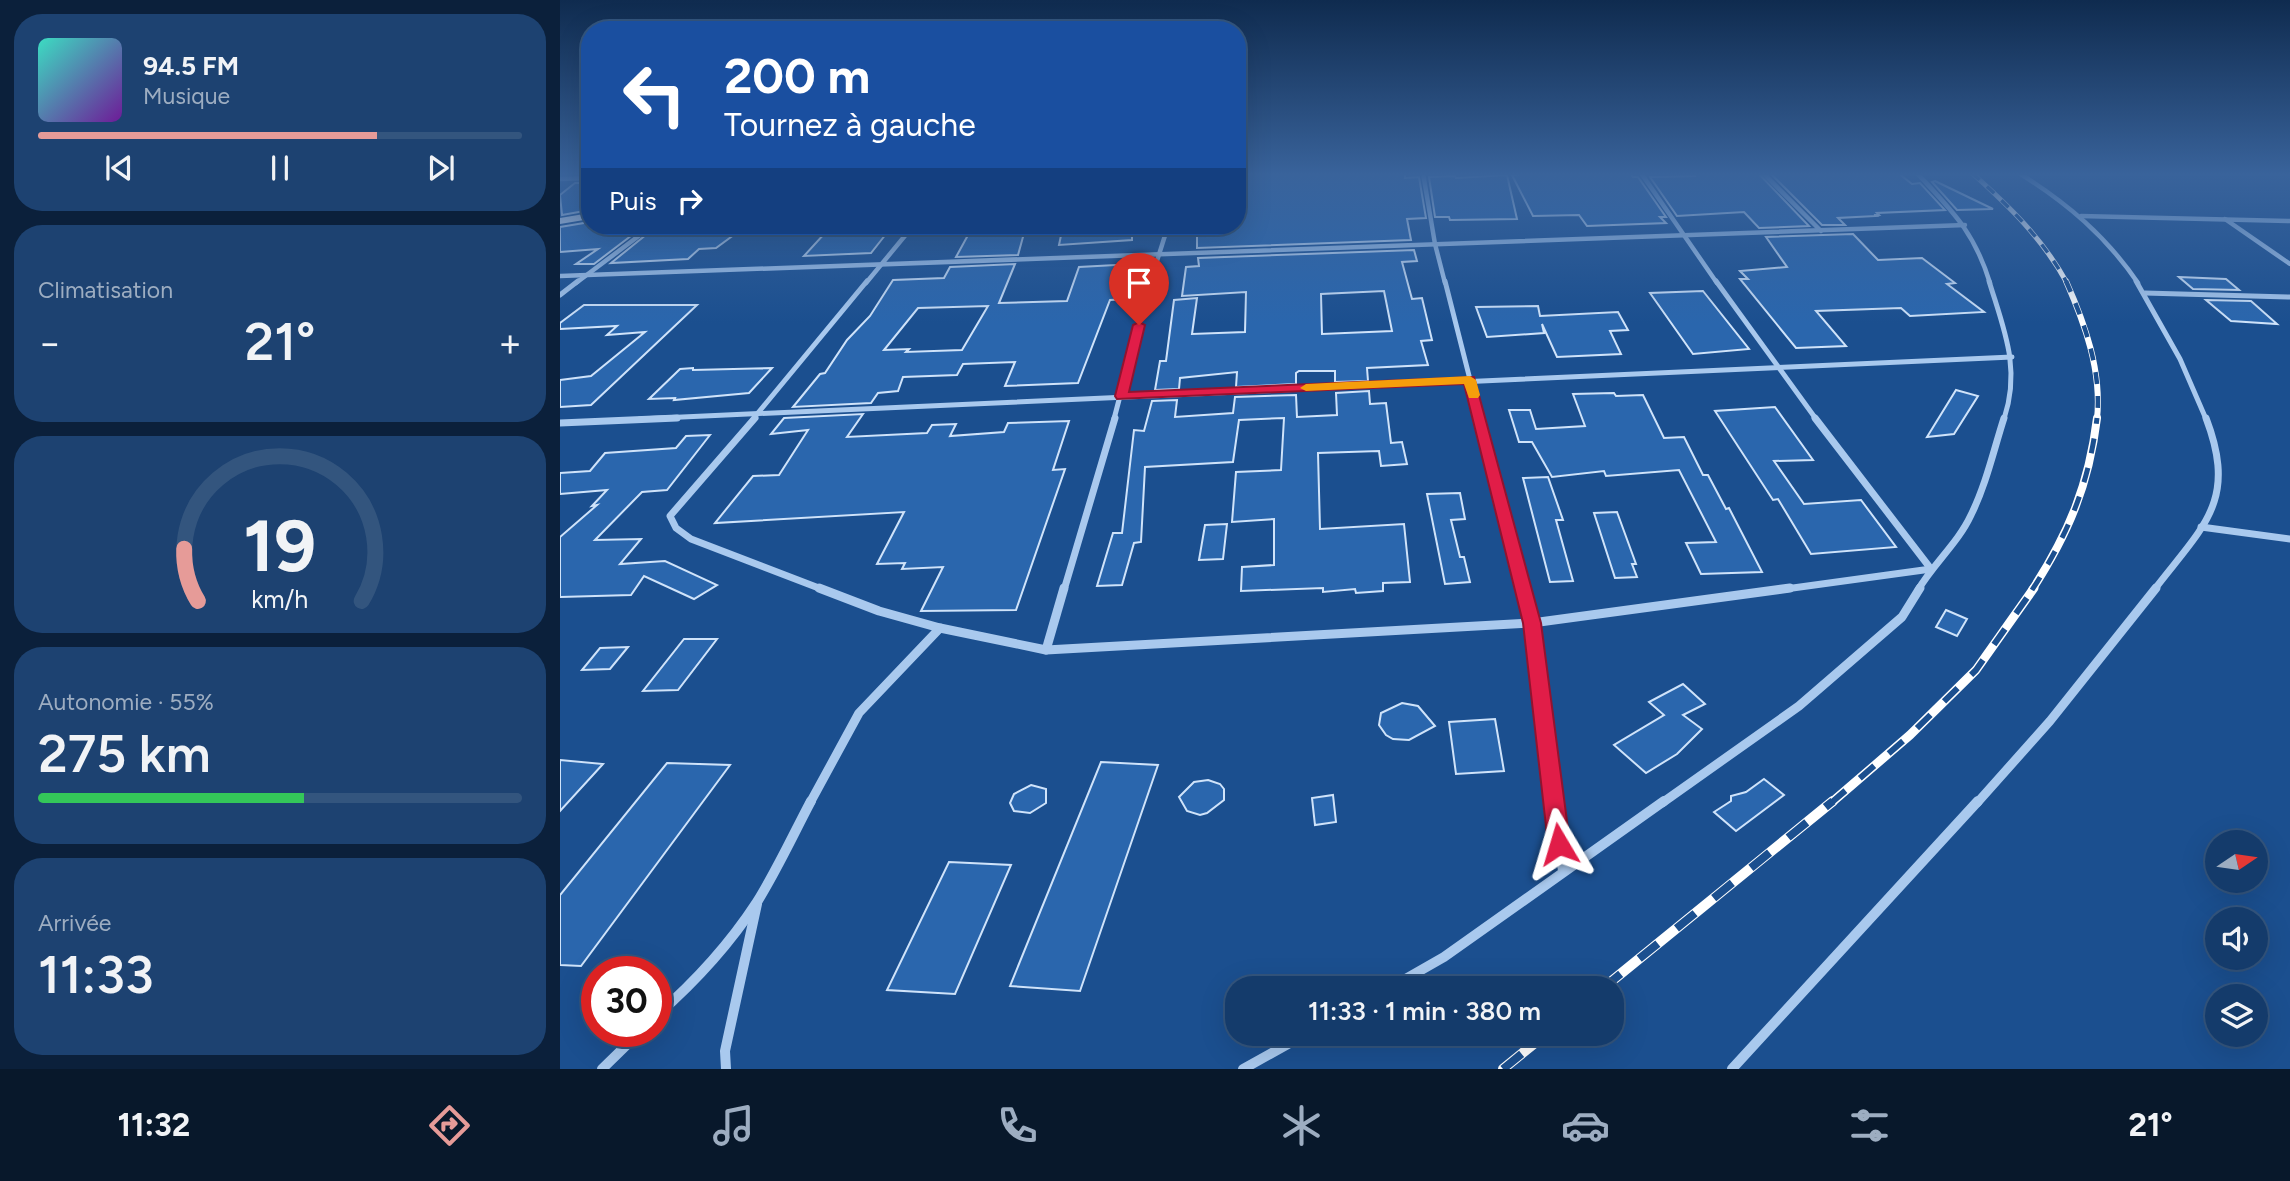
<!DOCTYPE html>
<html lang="fr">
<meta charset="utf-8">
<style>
:root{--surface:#143b6b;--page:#1d4271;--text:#f1f3f6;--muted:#9dadc1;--line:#33557e;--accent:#e69b98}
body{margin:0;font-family:Figtree,sans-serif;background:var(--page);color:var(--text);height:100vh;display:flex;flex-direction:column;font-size:26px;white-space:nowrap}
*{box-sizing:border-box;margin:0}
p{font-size:23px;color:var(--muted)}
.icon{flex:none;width:38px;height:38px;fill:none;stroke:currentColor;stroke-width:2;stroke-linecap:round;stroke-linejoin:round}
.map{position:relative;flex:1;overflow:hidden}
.sheet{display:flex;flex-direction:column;gap:14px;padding:14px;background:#0b203b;width:560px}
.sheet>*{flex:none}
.top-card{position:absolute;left:21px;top:21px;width:665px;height:214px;border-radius:28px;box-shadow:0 7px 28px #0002,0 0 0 2px var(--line);background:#1a4fa0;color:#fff;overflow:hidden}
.needle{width:46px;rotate:77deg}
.controls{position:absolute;left:1645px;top:830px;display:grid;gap:14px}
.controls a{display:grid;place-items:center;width:63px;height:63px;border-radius:50%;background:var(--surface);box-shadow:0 7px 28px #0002,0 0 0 2px var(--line);font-size:35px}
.speed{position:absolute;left:21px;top:956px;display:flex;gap:14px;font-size:35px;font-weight:700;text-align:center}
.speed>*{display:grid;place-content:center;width:91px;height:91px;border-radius:50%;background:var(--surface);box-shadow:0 7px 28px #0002,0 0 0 2px var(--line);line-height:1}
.speed .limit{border:10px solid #d22;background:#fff;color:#111}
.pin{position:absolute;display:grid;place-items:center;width:60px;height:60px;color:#fff;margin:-72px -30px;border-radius:50% 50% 50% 0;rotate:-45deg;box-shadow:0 0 7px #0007}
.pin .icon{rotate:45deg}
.me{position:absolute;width:77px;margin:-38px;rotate:353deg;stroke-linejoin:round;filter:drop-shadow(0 0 5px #0008)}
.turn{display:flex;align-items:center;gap:24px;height:147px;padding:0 28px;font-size:32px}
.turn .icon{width:91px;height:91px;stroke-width:2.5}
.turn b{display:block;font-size:49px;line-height:60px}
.then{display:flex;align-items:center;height:66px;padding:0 28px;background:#0003;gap:14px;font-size:26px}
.big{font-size:52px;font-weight:600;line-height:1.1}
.sheet .widget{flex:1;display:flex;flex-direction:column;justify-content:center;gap:10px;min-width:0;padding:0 24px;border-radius:28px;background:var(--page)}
.sheet .dial{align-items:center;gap:0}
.dial svg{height:182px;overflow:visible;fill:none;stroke:var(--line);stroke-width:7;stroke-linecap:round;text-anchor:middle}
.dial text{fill:var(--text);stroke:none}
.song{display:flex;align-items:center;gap:21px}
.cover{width:84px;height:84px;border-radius:10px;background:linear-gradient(135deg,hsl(170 70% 55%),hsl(280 70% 35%))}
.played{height:7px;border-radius:4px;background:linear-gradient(90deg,var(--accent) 70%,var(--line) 70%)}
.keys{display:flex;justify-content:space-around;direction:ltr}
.heat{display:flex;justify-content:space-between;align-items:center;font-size:38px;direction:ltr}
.charge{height:10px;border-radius:5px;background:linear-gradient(90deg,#34c759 55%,var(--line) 0)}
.trip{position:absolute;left:665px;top:976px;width:399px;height:70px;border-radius:28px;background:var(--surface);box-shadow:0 7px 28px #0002,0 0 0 2px var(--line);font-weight:600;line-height:70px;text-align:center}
.tab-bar{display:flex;height:112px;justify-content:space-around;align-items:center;background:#08182b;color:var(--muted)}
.tab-bar .icon{width:49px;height:49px}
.tab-bar .selected{color:var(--accent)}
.tab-bar b{font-size:32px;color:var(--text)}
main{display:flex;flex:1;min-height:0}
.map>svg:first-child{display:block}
.building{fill:#2a66ad;stroke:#cfe3fa;stroke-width:2;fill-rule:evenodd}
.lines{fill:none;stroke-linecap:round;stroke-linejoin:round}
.minor-far4{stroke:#a9c9ee;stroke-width:4.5}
.minor-far3{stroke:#a9c9ee;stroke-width:5}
.minor-far2{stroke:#a9c9ee;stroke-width:7}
.minor-far1{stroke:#a9c9ee;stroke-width:9}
.minor{stroke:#a9c9ee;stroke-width:10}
.primary{fill:#f0f6ff;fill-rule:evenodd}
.rail-far4-casing{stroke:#fff;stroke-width:5}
.rail-far3-casing{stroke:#fff;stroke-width:6}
.rail-far2-casing{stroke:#fff;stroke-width:8}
.rail-far1-casing{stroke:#fff;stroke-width:9}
.rail-casing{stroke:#fff;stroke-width:10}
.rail-far4{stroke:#1b4f8f;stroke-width:3.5;stroke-dasharray:10;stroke-linecap:butt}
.rail-far3{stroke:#1b4f8f;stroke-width:4.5;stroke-dasharray:12;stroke-linecap:butt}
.rail-far2{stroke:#1b4f8f;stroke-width:5;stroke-dasharray:15;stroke-linecap:butt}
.rail-far1{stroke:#1b4f8f;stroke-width:6;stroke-dasharray:19;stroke-linecap:butt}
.rail{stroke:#1b4f8f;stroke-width:8;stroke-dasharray:24;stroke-linecap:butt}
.route{fill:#e11d48;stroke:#92132f;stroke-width:2}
.slow{fill:#f59e0b}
</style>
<main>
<section class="sheet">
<div class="widget">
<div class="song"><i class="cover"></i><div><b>94.5 FM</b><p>Musique</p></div></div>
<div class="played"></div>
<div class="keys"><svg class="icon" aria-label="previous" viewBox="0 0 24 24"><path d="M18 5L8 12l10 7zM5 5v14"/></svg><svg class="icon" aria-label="pause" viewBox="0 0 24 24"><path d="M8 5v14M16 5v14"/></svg><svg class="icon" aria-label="next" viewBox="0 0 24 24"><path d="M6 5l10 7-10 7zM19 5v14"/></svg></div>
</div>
<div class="widget"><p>Climatisation</p>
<div class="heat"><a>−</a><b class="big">21°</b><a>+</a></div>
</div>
<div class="widget dial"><svg viewBox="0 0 100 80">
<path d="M14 69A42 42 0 1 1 86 69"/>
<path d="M14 69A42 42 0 0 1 8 46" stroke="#e69b98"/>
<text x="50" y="56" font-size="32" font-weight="700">19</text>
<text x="50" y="72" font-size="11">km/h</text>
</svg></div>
<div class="widget"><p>Autonomie · 55%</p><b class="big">275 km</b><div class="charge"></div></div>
<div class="widget"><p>Arrivée</p><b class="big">11:33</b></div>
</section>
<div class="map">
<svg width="1730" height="1069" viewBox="0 0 1730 1069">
<rect width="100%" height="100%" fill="#1b4f8f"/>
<g class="building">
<polygon points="682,173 845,173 845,178 859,177 866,218 847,219 851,240 637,248 637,226 677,226 677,196 680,196"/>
<polygon points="974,173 1070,173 1073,177 1078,177 1106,217 1100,217 1106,223 1027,226 1019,215 973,216 952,175"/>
<polygon points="1133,173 1198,173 1249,226 1199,228 1184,212 1117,216 1090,177 1135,176"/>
<polygon points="1210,173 1338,173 1352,184 1360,183 1385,210 1317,213 1319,215 1314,215 1316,216 1278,218 1285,225 1262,225"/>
<polygon points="947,175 957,219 890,220 889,217 875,217 869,177 895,176 896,178"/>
<polygon points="1375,181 1433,209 1397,210 1372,182"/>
<polygon points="15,183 30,183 30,210 2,215 0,195"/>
<polygon points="30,222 30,226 84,226 34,264 16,264 38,249 0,252 0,227"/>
<polygon points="97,226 186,226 156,248 139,249 128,259 51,263"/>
<polygon points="413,226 466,226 458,255 396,257"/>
<polygon points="503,226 572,226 572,240 499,245"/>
<polygon points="330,229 311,253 244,256 265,233"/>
<polygon points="1293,234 1318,260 1362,258 1395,283 1387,284 1424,312 1350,316 1341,308 1256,311 1286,346 1236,348 1180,279 1188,279 1180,271 1227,267 1206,237"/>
<path d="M 854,250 L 857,261 L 842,262 L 852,299 L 862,298 L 872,340 L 861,341 L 868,365 L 807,368 L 808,381 L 775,382 L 775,371 L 739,371 L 736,373 L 736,384 L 676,387 L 677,372 L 620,378 L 619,389 L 595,390 L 600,361 L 606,361 L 614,300 L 637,298 L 632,334 L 685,332 L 686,292 L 622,296 L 626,267 L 639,266 L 638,258 ZM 824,291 L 832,331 L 762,334 L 761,294 Z"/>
<path d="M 455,264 L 439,303 L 507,301 L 519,267 L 574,264 L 573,269 L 579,269 L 569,299 L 550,300 L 518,383 L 445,386 L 455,362 L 403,364 L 397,375 L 343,377 L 338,391 L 318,393 L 311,403 L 233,407 L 260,374 L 265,373 L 287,340 L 310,316 L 333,280 L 384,278 L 390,267 ZM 428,306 L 402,350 L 346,352 L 349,349 L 324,350 L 358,308 Z"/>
<polygon points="1619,277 1666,279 1679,290 1633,289"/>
<polygon points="1143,291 1189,349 1133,354 1090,293"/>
<polygon points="1646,300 1691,301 1717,324 1671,321"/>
<polygon points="24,305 137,305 31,405 0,407 0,380 31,376 85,332 47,335 57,326 0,329 0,323"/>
<polygon points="978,306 980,316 1058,312 1068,330 1050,331 1061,354 997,357 982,324 984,333 927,337 916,307"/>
<polygon points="133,368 133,370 212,368 189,393 114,400 115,398 89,399 120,369"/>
<polygon points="1396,390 1418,396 1394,434 1367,437"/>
<polygon points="809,391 810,404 826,403 831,443 842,442 847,464 821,466 819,451 758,453 760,529 844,524 850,582 823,583 823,591 796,593 795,589 763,592 763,588 681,591 682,567 714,565 714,519 672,522 676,472 721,470 724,418 679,420 673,462 585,467 581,542 574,543 562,585 537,586 553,533 562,533 574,430 584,431 592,401 617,400 615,417 673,413 675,397 736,395 737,417 777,415 776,393"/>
<polygon points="1054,393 1056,396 1083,395 1104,438 1124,437 1143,475 1148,475 1166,509 1169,508 1202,572 1141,574 1126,543 1156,542 1119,470 1046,476 1044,471 992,477 972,442 959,442 949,410 970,410 976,429 1025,426 1013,394"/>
<polygon points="1215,407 1253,460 1214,461 1244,504 1301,500 1336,547 1251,554 1218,499 1213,500 1155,411"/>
<polygon points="303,414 287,437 367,433 372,425 396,424 390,436 444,432 448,423 509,421 493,470 505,469 456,610 361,611 383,567 342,569 345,563 317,564 344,512 155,523 193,476 219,475 248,430 211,434 224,418"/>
<polygon points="150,435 107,490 82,492 35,540 81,539 60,564 105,561 157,585 134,599 84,576 71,595 0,597 0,537 37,505 32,506 47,490 0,494 0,473 30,471 45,453 116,448 126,436"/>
<polygon points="988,477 1003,520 996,520 1013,581 990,582 963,478"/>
<polygon points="900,493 905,519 891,520 900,557 904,557 910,582 885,584 867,494"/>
<polygon points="1057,512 1076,564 1072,564 1077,577 1055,578 1034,513"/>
<polygon points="667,524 663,559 639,560 645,525"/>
<polygon points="1386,610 1407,619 1397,636 1376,627"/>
<polygon points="124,639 157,639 118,690 83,691"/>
<polygon points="68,647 50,669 22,670 40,648"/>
<polygon points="1123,684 1145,704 1123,715 1142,729 1117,754 1086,773 1054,745 1104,715 1089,702"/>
<polygon points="842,703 858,706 875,726 849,740 833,739 826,735 819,725 821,713"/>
<polygon points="935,719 944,771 896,774 889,722"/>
<polygon points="0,760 43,764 0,811"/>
<polygon points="541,762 598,765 520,991 450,986"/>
<polygon points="107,763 170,765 21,966 0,965 0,895"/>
<polygon points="1204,779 1224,795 1176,831 1154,812 1171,801 1171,796 1186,792"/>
<polygon points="648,780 660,784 664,789 664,800 647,813 640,815 627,811 619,797 634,782"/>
<polygon points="471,785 486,789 486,803 470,813 454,811 450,803 454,794"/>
<polygon points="773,795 776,822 755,825 752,798"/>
<polygon points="389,862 451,865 395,994 327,990"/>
</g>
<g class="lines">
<g class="minor-far4">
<polyline points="863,173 875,244 885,283"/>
<polyline points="1081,173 1157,283"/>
<polyline points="1203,173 1261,231"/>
<path d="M 1357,173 C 1392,211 1414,231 1430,283"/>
<path d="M 1459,173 C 1507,203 1546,236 1578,283"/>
<polyline points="0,179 30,178"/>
<polyline points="1521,216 1730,221"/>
<polyline points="1665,219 1730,264"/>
<polyline points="0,276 1405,225"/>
<polyline points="16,283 92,226"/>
<polyline points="306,283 353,226"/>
<polyline points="590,283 608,226"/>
</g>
<g class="minor-far3">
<polyline points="885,281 920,419"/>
<polyline points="1156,281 1256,419"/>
<path d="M 1429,281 C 1444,330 1461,368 1444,419"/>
<polyline points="1576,281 1620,359 1646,419"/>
<polyline points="1585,293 1730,297"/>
<polyline points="0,295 18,281"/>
<polyline points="79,419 1452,357"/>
<polyline points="193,419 307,281"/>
<polyline points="554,419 590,281"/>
</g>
<g class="minor-far2">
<polyline points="195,418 110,516 116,528 131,539 264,590"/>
<polyline points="919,418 963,590"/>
<polyline points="0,423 117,418"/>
<polyline points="1641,527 1730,539"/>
<polyline points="504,590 555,418"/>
<polyline points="1218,590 1371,569 1255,418"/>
<path d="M 1358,590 C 1374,563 1398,543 1411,515 C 1426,485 1434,449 1444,418"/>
<path d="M 1594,590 C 1643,526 1678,502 1646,418"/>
</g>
<g class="minor-far1">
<polyline points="259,588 319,611 380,628 486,650 972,623 1230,588"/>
<polyline points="963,588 972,623 995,803"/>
<polyline points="486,650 504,588"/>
<polyline points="250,803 299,713 380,628"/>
<polyline points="1102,803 1239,706 1342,617 1360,588"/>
<polyline points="1417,803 1490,721 1596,588"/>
</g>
<g class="minor">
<polyline points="994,801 1003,871"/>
<polyline points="828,989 884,957 1104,801"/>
<path d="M 96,1016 C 135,982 169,945 197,902 C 217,870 233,835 251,801"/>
<polyline points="42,1069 81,1031"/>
<polyline points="166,1069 165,1051 197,904"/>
<polyline points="683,1069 746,1034"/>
<polyline points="1172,1069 1418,801"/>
</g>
<polygon class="primary" points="30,213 30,219 0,224 0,218"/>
<defs>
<path id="rail-far4" d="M 1412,173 C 1449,206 1483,239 1507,283"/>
<path id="rail-far3" d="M 1506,281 C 1525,324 1542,371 1537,419"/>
<path id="rail-far2" d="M 1472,590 C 1509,533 1529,484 1537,418"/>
<polyline id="rail-far1" points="1271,803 1350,735 1416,670 1474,588"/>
<g id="rail">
<polyline points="1042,989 1273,801"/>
<polyline points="943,1069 986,1034"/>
</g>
</defs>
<use href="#rail-far4" class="rail-far4-casing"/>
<use href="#rail-far3" class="rail-far3-casing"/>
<use href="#rail-far2" class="rail-far2-casing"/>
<use href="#rail-far1" class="rail-far1-casing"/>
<use href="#rail" class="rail-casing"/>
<use href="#rail-far4" class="rail-far4"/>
<use href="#rail-far3" class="rail-far3"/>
<use href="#rail-far2" class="rail-far2"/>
<use href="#rail-far1" class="rail-far1"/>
<use href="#rail" class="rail"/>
</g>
<linearGradient id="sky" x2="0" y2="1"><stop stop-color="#0f2b4f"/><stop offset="0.54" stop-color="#39639b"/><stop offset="1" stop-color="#39639b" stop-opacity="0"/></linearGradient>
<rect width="1730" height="323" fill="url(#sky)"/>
<polygon class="route" points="579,322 585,325 569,392 914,377 981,623 1010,844 1007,850 999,853 992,850 988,844 963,623 904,384 557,399 555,396 573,325"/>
<polygon class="slow" points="910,376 916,380 920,395 918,398 909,398 904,384 746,391 740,388 746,384"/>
</svg>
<div class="controls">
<a><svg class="needle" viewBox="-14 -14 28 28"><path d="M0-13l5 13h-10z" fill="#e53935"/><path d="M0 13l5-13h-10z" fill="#9dadc1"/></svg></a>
<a><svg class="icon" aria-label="sound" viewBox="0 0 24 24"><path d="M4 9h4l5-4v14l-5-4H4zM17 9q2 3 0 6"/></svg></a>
<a><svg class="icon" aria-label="layers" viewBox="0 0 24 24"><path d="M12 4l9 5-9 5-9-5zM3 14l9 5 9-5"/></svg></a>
</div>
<div class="speed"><div class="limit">30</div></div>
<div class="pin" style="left:579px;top:325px;background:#d93025"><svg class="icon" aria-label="arrive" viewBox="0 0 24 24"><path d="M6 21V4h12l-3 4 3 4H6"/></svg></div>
<svg class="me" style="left:999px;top:844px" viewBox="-20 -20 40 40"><path d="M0-17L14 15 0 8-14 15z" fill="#e11d48" stroke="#fff" stroke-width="4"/></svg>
<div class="trip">11:33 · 1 min · 380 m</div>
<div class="top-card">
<div class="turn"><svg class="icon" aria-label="left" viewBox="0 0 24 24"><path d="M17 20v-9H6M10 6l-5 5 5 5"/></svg><div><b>200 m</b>Tournez à gauche</div></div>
<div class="then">Puis<svg class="icon" aria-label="right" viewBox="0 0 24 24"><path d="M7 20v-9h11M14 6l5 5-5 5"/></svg></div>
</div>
</div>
</main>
<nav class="tab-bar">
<b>11:32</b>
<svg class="icon selected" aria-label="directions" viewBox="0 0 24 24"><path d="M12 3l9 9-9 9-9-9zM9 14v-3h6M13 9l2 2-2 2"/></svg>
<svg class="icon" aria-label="music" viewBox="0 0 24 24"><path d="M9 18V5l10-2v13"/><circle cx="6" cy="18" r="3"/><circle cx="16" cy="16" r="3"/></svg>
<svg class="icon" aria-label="phone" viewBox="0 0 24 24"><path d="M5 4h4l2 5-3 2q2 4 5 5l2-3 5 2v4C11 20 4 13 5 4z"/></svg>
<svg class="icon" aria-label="climate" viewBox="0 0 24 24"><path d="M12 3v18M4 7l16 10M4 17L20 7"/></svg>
<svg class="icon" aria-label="car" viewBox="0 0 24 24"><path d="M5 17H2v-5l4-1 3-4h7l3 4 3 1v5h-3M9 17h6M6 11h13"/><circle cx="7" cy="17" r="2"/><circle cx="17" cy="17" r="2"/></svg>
<svg class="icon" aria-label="filters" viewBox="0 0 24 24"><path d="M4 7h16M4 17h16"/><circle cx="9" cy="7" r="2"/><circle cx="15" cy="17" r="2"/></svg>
<b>21°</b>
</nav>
